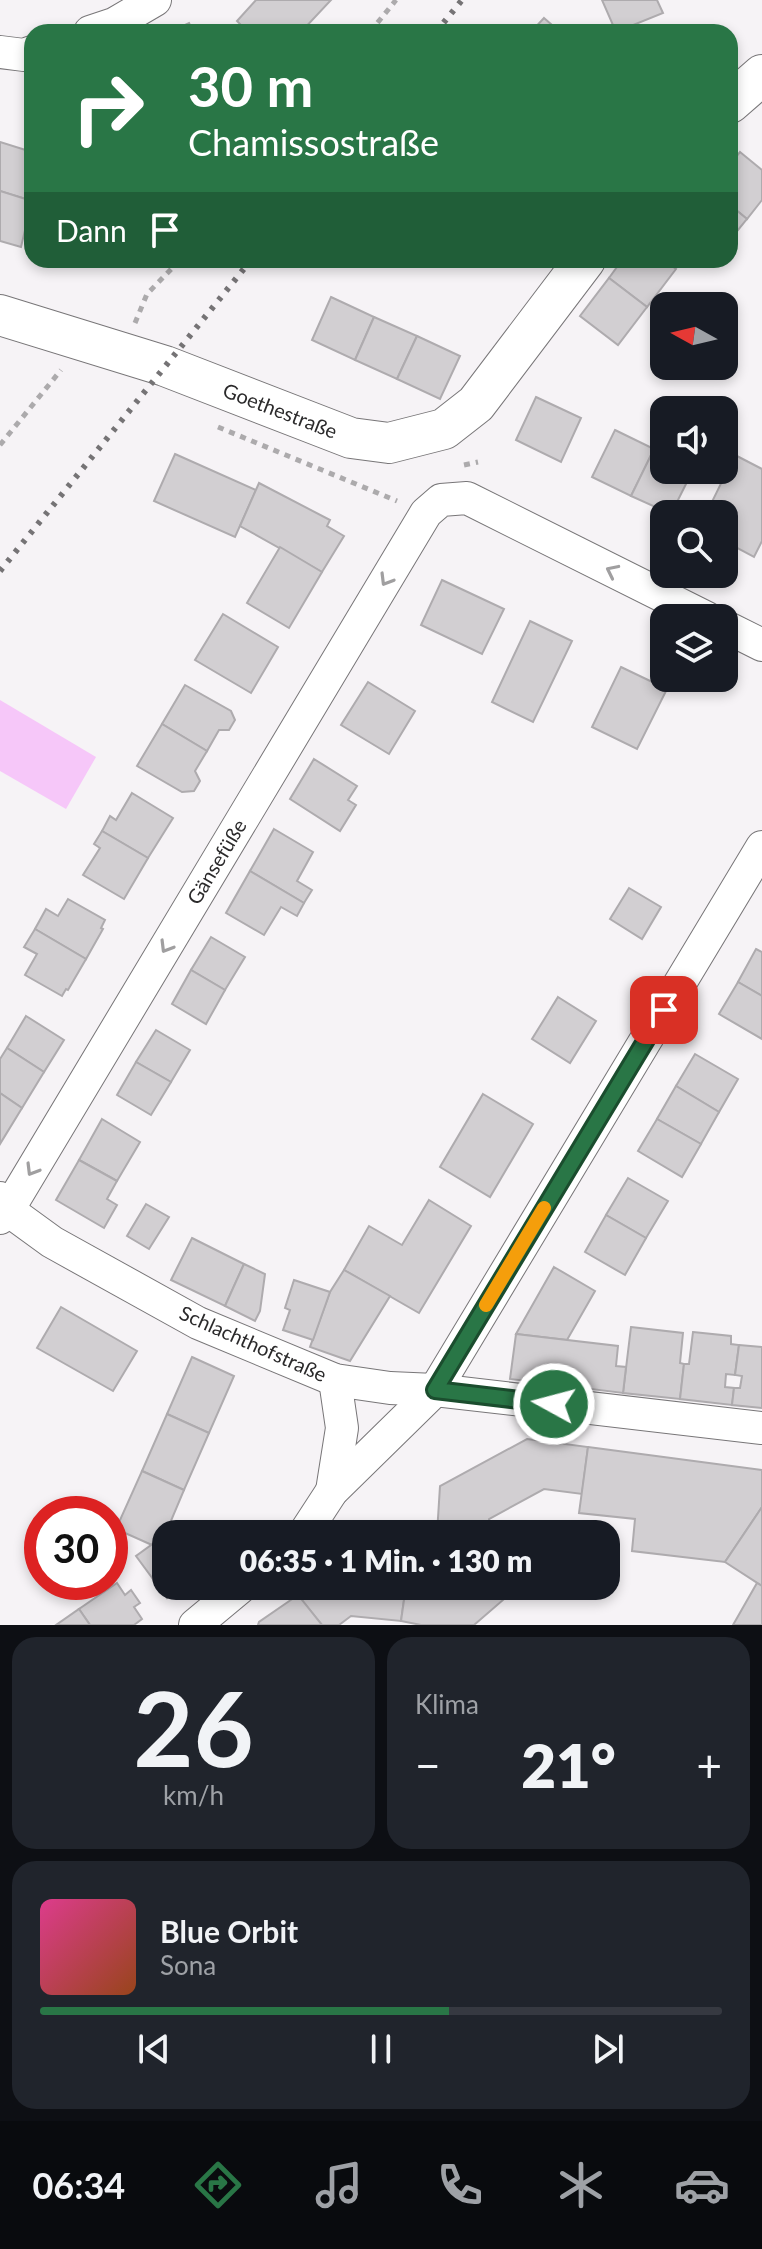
<!DOCTYPE html>
<html lang="de">
<meta charset="utf-8">
<style>
:root{--surface:#171b24;--page:#20242c;--text:#f1f3f6;--muted:#9ea1a6;--line:#363941;--accent:#297646}
body{margin:0;font-family:Lato,sans-serif;background:var(--page);color:var(--text);height:100vh;display:flex;flex-direction:column;font-size:30px;white-space:nowrap}
*{box-sizing:border-box;margin:0}
p{font-size:26px;color:var(--muted)}
.icon{flex:none;width:44px;height:44px;fill:none;stroke:currentColor;stroke-width:2;stroke-linecap:round;stroke-linejoin:round}
.map{position:relative;height:1625px;overflow:hidden}
.panel{display:flex;flex-direction:column;gap:12px;padding:12px;background:#0d0f14;flex:1}
.panel>*{flex:none}
.banner{position:absolute;left:24px;top:24px;width:714px;height:244px;border-radius:24px;box-shadow:0 4px 12px #0003;background:#297646;color:#fff;overflow:hidden}
.needle{width:52px;rotate:278deg}
.fabs{position:absolute;left:650px;top:292px;display:grid;gap:16px}
.fabs a{display:grid;place-items:center;width:88px;height:88px;border-radius:16px;background:var(--surface);box-shadow:0 4px 12px #0003;font-size:40px}
.speed{position:absolute;left:24px;top:1496px;display:flex;gap:16px;font-size:40px;font-weight:700;text-align:center}
.speed>*{display:grid;place-content:center;width:104px;height:104px;border-radius:50%;background:var(--surface);box-shadow:0 4px 12px #0003;line-height:1}
.speed .limit{border:12px solid #d22;background:#fff;color:#111}
.pin{position:absolute;display:grid;place-items:center;width:68px;height:68px;color:#fff;margin:-34px;border-radius:16px;box-shadow:0 4px 12px #0006}
.me{position:absolute;width:88px;margin:-44px;rotate:277deg;stroke-linejoin:round;filter:drop-shadow(0 0 6px #0008)}
.turn{display:flex;align-items:center;gap:28px;height:168px;padding:0 32px;font-size:36px}
.turn .icon{width:104px;height:104px;stroke-width:2.5}
.turn b{display:block;font-size:56px;line-height:68px}
.then{display:flex;align-items:center;height:76px;padding:0 32px;background:#0003;gap:16px;font-size:30px}
.big{font-size:60px;font-weight:800;line-height:1.1}
.panel .tile{flex:1;display:flex;flex-direction:column;justify-content:center;gap:12px;min-width:0;padding:0 28px;border-radius:24px;background:var(--page)}
.panel .dial{align-items:center;gap:0}
.dial b{font-size:104px;line-height:1}
.song{display:flex;align-items:center;gap:24px}
.cover{width:96px;height:96px;border-radius:12px;background:linear-gradient(135deg,hsl(330 70% 55%),hsl(20 70% 35%))}
.played{height:8px;border-radius:4px;background:linear-gradient(90deg,var(--accent) 60%,var(--line) 60%)}
.keys{display:flex;justify-content:space-around;direction:ltr}
.heat{display:flex;justify-content:space-between;align-items:center;font-size:44px;direction:ltr}
.panel .tiles{flex:1;display:grid;gap:12px;grid-template-columns:1fr 1fr}
.tile:last-child{grid-column:span 2}
.trip{position:absolute;left:152px;top:1520px;width:468px;height:80px;border-radius:24px;background:var(--surface);box-shadow:0 4px 12px #0003;font-weight:800;line-height:80px;text-align:center}
.menu{display:flex;height:128px;justify-content:space-around;align-items:center;background:#090b0e;color:var(--muted)}
.menu .icon{width:56px;height:56px}
.menu .active{color:var(--accent)}
.menu b{font-size:36px;color:var(--text)}
.map>svg:first-child{display:block}
.green{fill:#f6c7f9}
.building{fill:#d2cfd2;stroke:#aeabae;stroke-width:2}
.lines{fill:none;stroke-linecap:round;stroke-linejoin:round}
.minor-casing{stroke:#787678;stroke-width:34}
.major-casing{stroke:#787678;stroke-width:42}
.path{stroke:#acaaac;stroke-width:5;stroke-dasharray:6 6;stroke-linecap:butt}
.minor{stroke:#fff;stroke-width:32}
.major{stroke:#fff;stroke-width:40}
.rail{stroke:#757375;stroke-width:6;stroke-dasharray:4 8;stroke-linecap:butt}
.oneway{stroke:#a09fa0}
.route-casing{stroke:#1b4d2e;stroke-width:20}
.route{stroke:#297646;stroke-width:14}
.slow{stroke:#f59e0b;stroke-width:14}
.labels{text-anchor:middle;stroke-width:6;stroke-linejoin:round;paint-order:stroke}
.street-label{font-size:20px;fill:#2b2a2b;stroke:#fff}
</style>
<div class="map">
<svg width="762" height="1625" viewBox="0 0 762 1625">
<rect width="100%" height="100%" fill="#f6f3f6"/>
<polygon class="green" points="0,700 96,757 66,809 0,771"/>
<g class="building">
<polygon points="256,0 331,0 301,32 248,32 237,21"/>
<polygon points="602,0 657,0 663,13 616,32"/>
<polygon points="544,18 560,32 531,32"/>
<polygon points="189,23 193,32 170,32"/>
<polygon points="0,142 32,152 32,201 0,191"/>
<polygon points="740,152 762,170 762,200 747,219 730,205 730,164"/>
<polygon points="0,191 32,201 21,247 0,241"/>
<polygon points="730,205 747,219 730,240"/>
<polygon points="622,260 664,260 676,269 647,307 609,278"/>
<polygon points="609,278 647,307 618,345 580,316"/>
<polygon points="331,297 374,317 355,360 312,340"/>
<polygon points="374,317 417,336 397,379 355,360"/>
<polygon points="417,336 460,356 440,399 397,379"/>
<polygon points="536,397 581,418 561,462 516,440"/>
<polygon points="615,430 654,449 631,496 592,477"/>
<polygon points="654,449 664,454 664,470 693,470 671,514 631,496"/>
<polygon points="175,454 256,490 235,537 154,501"/>
<polygon points="735,455 762,469 762,541 754,557 724,541 724,514 706,514"/>
<polygon points="259,483 330,520 327,526 344,536 322,572 240,526"/>
<polygon points="280,547 322,572 289,628 247,603"/>
<polygon points="442,580 504,609 482,654 421,625"/>
<polygon points="223,614 278,647 251,693 195,660"/>
<polygon points="530,621 572,641 533,722 492,702"/>
<polygon points="621,667 667,689 637,749 592,727"/>
<polygon points="368,682 415,711 389,754 341,725"/>
<polygon points="185,685 231,711 235,720 229,730 219,730 207,751 162,724"/>
<polygon points="162,724 207,751 195,771 200,781 194,791 182,792 137,766"/>
<polygon points="314,759 357,786 348,800 356,805 340,831 290,799"/>
<polygon points="132,793 173,818 148,858 102,831 110,816 116,820"/>
<polygon points="274,829 313,852 297,881 312,890 304,903 250,871"/>
<polygon points="102,831 148,858 124,899 83,875 100,848 94,844"/>
<polygon points="250,871 304,903 297,916 281,907 264,935 226,913"/>
<polygon points="629,888 661,907 642,939 610,919"/>
<polygon points="68,899 105,920 101,928 103,929 86,959 35,929 46,909 58,916"/>
<polygon points="35,929 86,959 68,990 66,989 62,996 25,975 37,954 24,947"/>
<polygon points="211,937 245,957 225,990 191,970"/>
<polygon points="756,949 762,952 762,996 738,982"/>
<polygon points="191,970 225,990 206,1024 172,1004"/>
<polygon points="738,982 762,996 762,1039 719,1014"/>
<polygon points="558,997 596,1021 570,1063 532,1039"/>
<polygon points="26,1016 64,1040 44,1072 7,1048"/>
<polygon points="156,1030 190,1050 171,1082 136,1062"/>
<polygon points="7,1048 44,1072 22,1108 0,1093 0,1059"/>
<polygon points="695,1054 738,1079 719,1112 676,1086"/>
<polygon points="136,1062 171,1082 151,1115 117,1095"/>
<polygon points="676,1086 719,1112 701,1144 657,1119"/>
<polygon points="0,1093 22,1108 0,1144"/>
<polygon points="483,1094 533,1124 490,1197 440,1167"/>
<polygon points="102,1119 140,1142 117,1181 79,1160"/>
<polygon points="657,1119 701,1144 682,1177 638,1151"/>
<polygon points="79,1160 117,1181 107,1199 117,1205 104,1228 56,1200"/>
<polygon points="628,1178 668,1201 646,1238 606,1215"/>
<polygon points="429,1200 471,1226 419,1313 344,1270 369,1226 402,1245"/>
<polygon points="146,1204 169,1217 149,1249 127,1236"/>
<polygon points="606,1215 646,1238 625,1275 585,1252"/>
<polygon points="192,1238 244,1264 225,1306 171,1280"/>
<polygon points="244,1264 265,1274 260,1311 255,1321 225,1306"/>
<polygon points="554,1267 595,1291 567,1340 516,1334"/>
<polygon points="344,1270 390,1296 350,1361 310,1347 330,1292"/>
<polygon points="294,1280 330,1292 313,1340 283,1330 290,1310 285,1308"/>
<polygon points="61,1307 137,1351 113,1391 37,1348"/>
<polygon points="631,1327 683,1333 680,1363 684,1364 680,1399 623,1393"/>
<polygon points="693,1332 731,1336 731,1344 739,1345 735,1375 726,1374 725,1387 734,1388 732,1405 680,1399 684,1364 689,1364"/>
<polygon points="516,1334 618,1346 616,1366 626,1367 623,1393 510,1379"/>
<polygon points="739,1345 762,1347 762,1408 732,1405 734,1388 740,1388 742,1376 735,1375"/>
<polygon points="192,1357 234,1376 209,1433 167,1414"/>
<polygon points="167,1414 209,1433 184,1490 142,1471"/>
<polygon points="527,1439 588,1447 582,1494 544,1489 489,1519 488,1534 437,1534 440,1486"/>
<polygon points="588,1447 762,1470 762,1507 725,1562 632,1551 635,1519 579,1513"/>
<polygon points="142,1471 184,1490 165,1535 152,1545 116,1529"/>
<polygon points="762,1507 762,1586 725,1562"/>
<polygon points="165,1535 166,1586 182,1586 167,1598 136,1556"/>
<polygon points="117,1583 125,1595 131,1590 140,1603 134,1607 142,1619 134,1625 90,1625 79,1609"/>
<polygon points="757,1583 762,1586 762,1625 733,1625"/>
<polygon points="311,1586 406,1586 401,1621 351,1616 339,1625 322,1625 298,1595"/>
<polygon points="406,1586 491,1586 503,1600 474,1625 421,1625 401,1621"/>
<polygon points="298,1595 322,1625 258,1625 259,1622"/>
<polygon points="79,1609 90,1625 56,1625"/>
</g>
<g class="lines">
<defs>
<g id="minor">
<polyline points="90,32 114,24 155,0"/>
<polyline points="0,52 24,55 32,52"/>
<polyline points="724,626 762,645"/>
<polyline points="0,1198 8,1210 52,1242 198,1323 335,1380 390,1388 435,1390 762,1428"/>
<polyline points="0,1218 8,1210 426,513 441,500 467,498 707,618"/>
<polyline points="332,1491 342,1428 335,1380"/>
<polyline points="304,1534 332,1491 435,1390 762,847"/>
<polyline points="195,1625 242,1586"/>
</g>
<g id="major">
<polyline points="730,103 762,75"/>
<polyline points="0,315 165,366 351,438 389,443 444,429 476,404 585,260"/>
</g>
</defs>
<use href="#minor" class="minor-casing"/>
<use href="#major" class="major-casing"/>
<g class="path">
<polyline points="370,32 396,0"/>
<polyline points="135,323 147,294 180,260"/>
<polyline points="218,427 397,501"/>
<polyline points="0,445 61,370"/>
<polyline points="464,465 478,462"/>
</g>
<use href="#minor" class="minor"/>
<use href="#major" class="major"/>
<g class="rail">
<polyline points="436,32 462,0"/>
<polyline points="0,571 251,260"/>
</g>
</g>
<defs><path id="oneway-chevron" d="M-2-3.5L2.5 0L-2 3.5" fill="none" stroke-width="1.6" stroke-linecap="round" stroke-linejoin="round" transform="scale(2)"/></defs>
<g class="oneway">
<use href="#oneway-chevron" transform="translate(612 571) rotate(-154)"/>
<use href="#oneway-chevron" transform="translate(386 580) rotate(121)"/>
<use href="#oneway-chevron" transform="translate(166 947) rotate(121)"/>
<use href="#oneway-chevron" transform="translate(32 1170) rotate(121)"/>
</g>
<g class="lines">
<defs>
<polyline id="route" points="554,1404 435,1390 664,1010"/>
</defs>
<use href="#route" class="route-casing"/>
<use href="#route" class="route"/>
<polyline class="slow" points="486,1305 544,1208"/>
</g>
<g class="labels">
<g class="street-label">
<text transform="translate(280 411) rotate(21)" y="7">Goethestraße</text>
<text transform="translate(217 862) rotate(-59)" y="7">Gänsefüße</text>
<text transform="translate(253 1344) rotate(24)" y="7">Schlachthofstraße</text>
</g>
</g>
</svg>
<div class="fabs">
<a><svg class="needle" viewBox="-14 -14 28 28"><path d="M0-13l5 13h-10z" fill="#e53935"/><path d="M0 13l5-13h-10z" fill="#9ea1a6"/></svg></a>
<a><svg class="icon" aria-label="sound" viewBox="0 0 24 24"><path d="M4 9h4l5-4v14l-5-4H4zM17 9q2 3 0 6"/></svg></a>
<a><svg class="icon" aria-label="search" viewBox="0 0 24 24"><circle cx="10" cy="10" r="6"/><path d="M15 15l6 6"/></svg></a>
<a><svg class="icon" aria-label="layers" viewBox="0 0 24 24"><path d="M12 4l9 5-9 5-9-5zM3 14l9 5 9-5"/></svg></a>
</div>
<div class="speed"><div class="limit">30</div></div>
<div class="pin" style="left:664px;top:1010px;background:#d93025"><svg class="icon" aria-label="arrive" viewBox="0 0 24 24"><path d="M6 21V4h12l-3 4 3 4H6"/></svg></div>
<svg class="me" style="left:554px;top:1404px" viewBox="-20 -20 40 40"><circle r="17" fill="#297646" stroke="#fff" stroke-width="3"/><path d="M0-11L8 9 0 5-8 9z" fill="#fff"/></svg>
<div class="trip">06:35 · 1 Min. · 130 m</div>
<div class="banner">
<div class="turn"><svg class="icon" aria-label="right" viewBox="0 0 24 24"><path d="M7 20v-9h11M14 6l5 5-5 5"/></svg><div><b>30 m</b>Chamissostraße</div></div>
<div class="then">Dann<svg class="icon" aria-label="arrive" viewBox="0 0 24 24"><path d="M6 21V4h12l-3 4 3 4H6"/></svg></div>
</div>
</div>
<section class="panel">
<div class="tiles">
<div class="tile dial"><b>26</b><p>km/h</p></div>
<div class="tile"><p>Klima</p>
<div class="heat"><a>−</a><b class="big">21°</b><a>+</a></div>
</div>
<div class="tile">
<div class="song"><i class="cover"></i><div><b>Blue Orbit</b><p>Sona</p></div></div>
<div class="played"></div>
<div class="keys"><svg class="icon" aria-label="previous" viewBox="0 0 24 24"><path d="M18 5L8 12l10 7zM5 5v14"/></svg><svg class="icon" aria-label="pause" viewBox="0 0 24 24"><path d="M8 5v14M16 5v14"/></svg><svg class="icon" aria-label="next" viewBox="0 0 24 24"><path d="M6 5l10 7-10 7zM19 5v14"/></svg></div>
</div>
</div>
</section>
<nav class="menu">
<b>06:34</b>
<svg class="icon active" aria-label="directions" viewBox="0 0 24 24"><path d="M12 3l9 9-9 9-9-9zM9 14v-3h6M13 9l2 2-2 2"/></svg>
<svg class="icon" aria-label="music" viewBox="0 0 24 24"><path d="M9 18V5l10-2v13"/><circle cx="6" cy="18" r="3"/><circle cx="16" cy="16" r="3"/></svg>
<svg class="icon" aria-label="phone" viewBox="0 0 24 24"><path d="M5 4h4l2 5-3 2q2 4 5 5l2-3 5 2v4C11 20 4 13 5 4z"/></svg>
<svg class="icon" aria-label="climate" viewBox="0 0 24 24"><path d="M12 3v18M4 7l16 10M4 17L20 7"/></svg>
<svg class="icon" aria-label="car" viewBox="0 0 24 24"><path d="M5 17H2v-5l4-1 3-4h7l3 4 3 1v5h-3M9 17h6M6 11h13"/><circle cx="7" cy="17" r="2"/><circle cx="17" cy="17" r="2"/></svg>
</nav>
